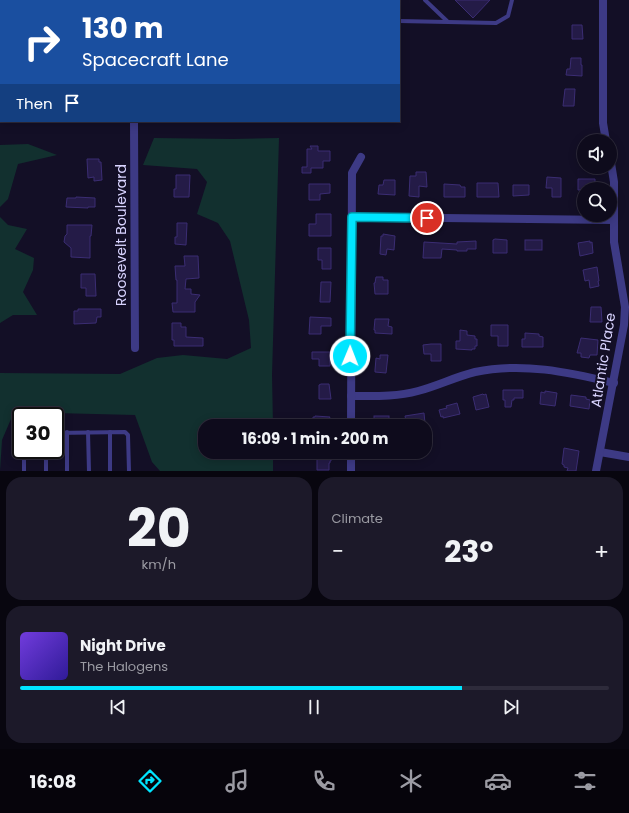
<!DOCTYPE html>
<meta charset="utf-8">
<style>
:root{--surface:#0e0b1c;--page:#1c1929;--text:#f1f3f6;--muted:#9b9ba3;--line:#2e2b3b;--accent:#00e5ff}
body{margin:0;font-family:Poppins,sans-serif;background:var(--page);color:var(--text);height:100vh;display:flex;flex-direction:column;font-size:15px;white-space:nowrap}
*{box-sizing:border-box;margin:0}
p{font-size:13px;color:var(--muted)}
.icon{flex:none;width:22px;height:22px;fill:none;stroke:currentColor;stroke-width:2;stroke-linecap:round;stroke-linejoin:round}
.map{position:relative;height:471px;overflow:hidden}
.sheet{display:flex;flex-direction:column;gap:6px;padding:6px;background:#08060f;flex:1}
.sheet>*{flex:none}
.banner{position:absolute;left:0px;top:0px;width:400px;height:122px;box-shadow:0 2px 10px #0003,0 0 0 1px var(--line);background:#1a4fa0;color:#fff;overflow:hidden}
.tools{position:absolute;left:577px;top:134px;display:grid;gap:8px}
.tools a{display:grid;place-items:center;width:40px;height:40px;border-radius:50%;background:var(--surface);box-shadow:0 2px 10px #0003,0 0 0 1px var(--line);font-size:20px}
.speed{position:absolute;left:12px;top:407px;display:flex;gap:8px;font-size:20px;font-weight:700;text-align:center}
.speed>*{display:grid;place-content:center;width:52px;height:52px;border-radius:50%;background:var(--surface);box-shadow:0 2px 10px #0003,0 0 0 1px var(--line);line-height:1}
.speed .limit{border:2px solid #111;border-radius:6px;background:#fff;color:#111}
.pin{position:absolute;display:grid;place-items:center;width:34px;height:34px;color:#fff;margin:-17px;border:2px solid #fff;border-radius:50%;box-shadow:0 1px 4px #0007}
.me{position:absolute;width:44px;margin:-22px;rotate:1deg;stroke-linejoin:round;filter:drop-shadow(0 0 3px #0008)}
.turn{display:flex;align-items:center;gap:14px;height:84px;padding:0 16px;font-size:18px}
.turn .icon{width:52px;height:52px;stroke-width:2.5}
.turn b{display:block;font-size:28px;line-height:34px}
.then{display:flex;align-items:center;height:38px;padding:0 16px;background:#0003;gap:8px;font-size:15px}
.big{font-size:30px;font-weight:700;line-height:1.1}
.sheet .tile{flex:1;display:flex;flex-direction:column;justify-content:center;gap:6px;min-width:0;padding:0 14px;border-radius:16px;background:var(--page)}
.sheet .dial{align-items:center;gap:0}
.dial b{font-size:52px;line-height:1}
.song{display:flex;align-items:center;gap:12px}
.cover{width:48px;height:48px;border-radius:6px;background:linear-gradient(135deg,hsl(260 70% 55%),hsl(250 70% 35%))}
.played{height:4px;border-radius:2px;background:linear-gradient(90deg,var(--accent) 75%,var(--line) 75%)}
.keys{display:flex;justify-content:space-around;direction:ltr}
.heat{display:flex;justify-content:space-between;align-items:center;font-size:22px;direction:ltr}
.sheet .tiles{flex:1;display:grid;gap:6px;grid-template-columns:1fr 1fr}
.tile:last-child{grid-column:span 2}
.trip{position:absolute;left:198px;top:419px;width:234px;height:40px;border-radius:16px;background:var(--surface);box-shadow:0 2px 10px #0003,0 0 0 1px var(--line);font-weight:700;line-height:40px;text-align:center}
.dock{display:flex;height:64px;justify-content:space-around;align-items:center;background:#06040b;color:var(--muted)}
.dock .icon{width:28px;height:28px}
.dock .on{color:var(--accent)}
.dock b{font-size:18px;color:var(--text)}
.map>svg:first-child{display:block}
.green{fill:#12302f}
.building{fill:#241b47;stroke:#3b2d73}
.lines{fill:none;stroke-linecap:round;stroke-linejoin:round}
.path{stroke:#2fb8b0;stroke-width:1.5;stroke-dasharray:2 3;stroke-linecap:butt}
.service{stroke:#3d3a85;stroke-width:4}
.minor{stroke:#3d3a85;stroke-width:8}
.route-casing{stroke:#0095a6;stroke-width:10}
.route{stroke:#00e5ff;stroke-width:7}
.labels{text-anchor:middle;stroke-width:4;stroke-linejoin:round;paint-order:stroke}
.street-label{font-size:14px;fill:#d9d4ff;stroke:#130f26}
</style>
<div class="map">
<svg width="629" height="471" viewBox="0 0 629 471">
<rect width="100%" height="100%" fill="#130f26"/>
<g class="green">
<polygon points="154,138 232,139 279,138 272,375 273,426 205,426 205,452 273,452 273,471 160,471 152,462 135,415 14,412 2,440 0,471 0,373 120,374 157,358 183,355 227,359 251,348 249,320 230,241 218,223 197,214 207,182 197,169 143,165"/>
<polygon points="28,144 57,155 18,164 8,199 0,207 0,145"/>
<polygon points="0,217 8,225 27,229 15,249 34,258 33,270 23,292 37,315 13,315 0,323"/>
</g>
<g class="building">
<polygon points="455,0 490,0 473,18"/>
<polygon points="572,25 582,25 583,39 572,39"/>
<polygon points="571,58 581,58 581,65 582,65 582,76 566,75 567,69 570,69"/>
<polygon points="565,89 575,89 574,106 563,106"/>
<polygon points="310,146 318,146 318,151 330,151 330,161 323,161 323,168 311,168 311,173 302,173 302,167 307,167 307,149 312,149"/>
<polygon points="87,159 99,159 99,162 101,162 102,180 94,181 94,177 88,178"/>
<polygon points="416,172 426,172 427,187 419,186 419,197 409,196 410,176 416,176"/>
<polygon points="176,175 190,175 189,197 174,197 174,189 176,189"/>
<polygon points="547,177 561,178 561,197 552,197 552,188 546,188"/>
<polygon points="578,179 595,179 595,189 578,190"/>
<polygon points="384,180 395,180 395,195 378,194 379,185 383,185"/>
<polygon points="477,183 498,183 499,197 477,197"/>
<polygon points="309,184 330,184 330,193 320,194 320,200 309,200"/>
<polygon points="444,184 460,185 461,187 465,187 465,197 444,197"/>
<polygon points="513,185 529,185 529,195 513,196"/>
<polygon points="76,197 95,198 95,207 88,207 88,208 66,207 67,198 76,198"/>
<polygon points="316,214 331,214 331,236 309,236 309,224 316,224"/>
<polygon points="177,223 187,223 186,245 175,244 175,237 177,237"/>
<polygon points="67,225 92,225 91,236 90,236 90,258 71,257 71,248 64,242 65,236 67,234"/>
<polygon points="383,234 395,236 394,250 387,249 386,255 380,254 381,236 383,236"/>
<polygon points="495,239 507,240 507,253 493,253 493,240"/>
<rect x="525" y="240" width="17" height="10"/>
<polygon points="476,241 476,249 467,249 467,251 457,251 457,250 442,249 441,258 423,258 424,242 457,244 457,242"/>
<polygon points="590,241 590,243 592,242 593,253 580,256 578,243"/>
<polygon points="318,248 331,248 331,269 322,269 322,260 318,260"/>
<polygon points="184,256 198,256 199,278 186,279 185,289 191,289 191,294 200,295 195,302 195,312 173,312 172,303 177,303 177,280 176,280 175,266 185,266"/>
<polygon points="597,267 599,281 598,281 599,286 590,288 589,280 585,281 583,270"/>
<polygon points="81,274 95,274 96,296 86,296 86,288 81,288"/>
<polygon points="376,277 383,277 383,280 388,280 388,294 375,294 374,283 375,283"/>
<polygon points="321,282 331,282 330,302 320,302"/>
<polygon points="591,307 601,307 602,322 590,322"/>
<polygon points="78,309 101,309 101,317 97,317 96,323 74,324 74,311 78,311"/>
<polygon points="310,317 331,318 331,326 321,326 321,334 309,334"/>
<polygon points="375,319 389,319 388,326 392,327 392,334 375,333 375,330 374,330"/>
<polygon points="172,323 181,323 181,327 186,327 186,337 203,338 203,346 174,346 174,340 172,340"/>
<polygon points="491,325 508,325 508,346 498,346 498,336 491,336"/>
<polygon points="460,330 467,331 467,335 475,336 475,339 477,339 477,346 475,346 475,349 472,349 472,350 456,349 456,341 460,341"/>
<polygon points="525,333 539,334 539,336 543,337 543,347 522,347 522,339 525,339"/>
<polygon points="581,338 598,340 597,355 590,355 589,358 581,357 581,353 577,353"/>
<polygon points="431,344 441,344 441,361 431,361 431,354 424,354 423,345"/>
<polygon points="312,352 330,352 330,366 319,366 319,359 312,359"/>
<polygon points="380,355 388,355 386,373 375,372 375,370 376,358 380,359"/>
<polygon points="321,384 329,384 331,399 319,399 319,385"/>
<polygon points="503,390 523,390 523,398 514,398 514,400 512,400 511,407 505,407 505,400 503,400"/>
<polygon points="545,391 557,393 555,406 540,404 541,392 545,393"/>
<polygon points="483,394 484,395 486,394 489,407 476,410 473,397"/>
<polygon points="571,395 586,397 586,399 590,400 589,409 570,406"/>
<polygon points="457,403 460,414 443,418 443,416 441,417 439,410 447,408 446,406"/>
<polygon points="424,413 425,423 415,426 407,426 405,416"/>
<polygon points="315,416 330,417 329,419 332,419 331,426 317,426 317,424 313,424 313,417 315,417"/>
<rect x="374" y="416" width="15" height="10"/>
<polygon points="564,448 579,451 576,471 567,471 568,468 564,467 564,465 562,464"/>
<polygon points="317,452 331,452 331,461 330,461 330,463 329,463 329,470 317,470"/>
</g>
<g class="lines">
<polyline class="path" points="0,111 1,111"/>
<g class="service">
<polyline points="425,0 447,21"/>
<polyline points="357,1 357,0"/>
<polyline points="399,21 496,23 508,16 512,0"/>
<polyline points="67,432 67,471"/>
<polyline points="88,432 89,471"/>
<polyline points="110,432 110,471"/>
<polyline points="55,433 125,432 128,435 129,471"/>
<polyline points="24,450 24,471"/>
<polyline points="46,450 46,471"/>
</g>
<g class="minor">
<polyline points="132,0 132,1"/>
<polyline points="603,0 603,123 606,141"/>
<polyline points="134,121 135,348"/>
<polyline points="352,217 614,220"/>
<path d="M 351,396 C 374,396 396,397 418,391 C 437,386 455,377 475,372 C 522,362 568,372 614,383"/>
<polyline points="351,426 352,173 361,157"/>
<polyline points="351,452 351,471"/>
<polyline points="600,452 629,457"/>
<polyline points="596,471 624,325 625,307 614,242 614,182 610,157"/>
</g>
</g>
<g class="lines">
<defs>
<polyline id="route" points="350,356 352,217 427,218"/>
</defs>
<use href="#route" class="route-casing"/>
<use href="#route" class="route"/>
</g>
<g class="labels">
<g class="street-label">
<text transform="translate(121 235) rotate(-90)" y="5">Roosevelt Boulevard</text>
<text transform="translate(603 360) rotate(-81)" y="5">Atlantic Place</text>
</g>
</g>
</svg>
<div class="tools">
<a><svg class="icon" aria-label="sound" viewBox="0 0 24 24"><path d="M4 9h4l5-4v14l-5-4H4zM17 9q2 3 0 6"/></svg></a>
<a><svg class="icon" aria-label="search" viewBox="0 0 24 24"><circle cx="10" cy="10" r="6"/><path d="M15 15l6 6"/></svg></a>
</div>
<div class="speed"><div class="limit">30</div></div>
<div class="pin" style="left:427px;top:218px;background:#d93025"><svg class="icon" aria-label="arrive" viewBox="0 0 24 24"><path d="M6 21V4h12l-3 4 3 4H6"/></svg></div>
<svg class="me" style="left:350px;top:356px" viewBox="-20 -20 40 40"><circle r="17" fill="#00e5ff" stroke="#fff" stroke-width="3"/><path d="M0-11L8 9 0 5-8 9z" fill="#fff"/></svg>
<div class="trip">16:09 · 1 min · 200 m</div>
<div class="banner">
<div class="turn"><svg class="icon" aria-label="right" viewBox="0 0 24 24"><path d="M7 20v-9h11M14 6l5 5-5 5"/></svg><div><b>130 m</b>Spacecraft Lane</div></div>
<div class="then">Then<svg class="icon" aria-label="arrive" viewBox="0 0 24 24"><path d="M6 21V4h12l-3 4 3 4H6"/></svg></div>
</div>
</div>
<section class="sheet">
<div class="tiles">
<div class="tile dial"><b>20</b><p>km/h</p></div>
<div class="tile"><p>Climate</p>
<div class="heat"><a>−</a><b class="big">23°</b><a>+</a></div>
</div>
<div class="tile">
<div class="song"><i class="cover"></i><div><b>Night Drive</b><p>The Halogens</p></div></div>
<div class="played"></div>
<div class="keys"><svg class="icon" aria-label="previous" viewBox="0 0 24 24"><path d="M18 5L8 12l10 7zM5 5v14"/></svg><svg class="icon" aria-label="pause" viewBox="0 0 24 24"><path d="M8 5v14M16 5v14"/></svg><svg class="icon" aria-label="next" viewBox="0 0 24 24"><path d="M6 5l10 7-10 7zM19 5v14"/></svg></div>
</div>
</div>
</section>
<nav class="dock">
<b>16:08</b>
<svg class="icon on" aria-label="directions" viewBox="0 0 24 24"><path d="M12 3l9 9-9 9-9-9zM9 14v-3h6M13 9l2 2-2 2"/></svg>
<svg class="icon" aria-label="music" viewBox="0 0 24 24"><path d="M9 18V5l10-2v13"/><circle cx="6" cy="18" r="3"/><circle cx="16" cy="16" r="3"/></svg>
<svg class="icon" aria-label="phone" viewBox="0 0 24 24"><path d="M5 4h4l2 5-3 2q2 4 5 5l2-3 5 2v4C11 20 4 13 5 4z"/></svg>
<svg class="icon" aria-label="climate" viewBox="0 0 24 24"><path d="M12 3v18M4 7l16 10M4 17L20 7"/></svg>
<svg class="icon" aria-label="car" viewBox="0 0 24 24"><path d="M5 17H2v-5l4-1 3-4h7l3 4 3 1v5h-3M9 17h6M6 11h13"/><circle cx="7" cy="17" r="2"/><circle cx="17" cy="17" r="2"/></svg>
<svg class="icon" aria-label="filters" viewBox="0 0 24 24"><path d="M4 7h16M4 17h16"/><circle cx="9" cy="7" r="2"/><circle cx="15" cy="17" r="2"/></svg>
</nav>
